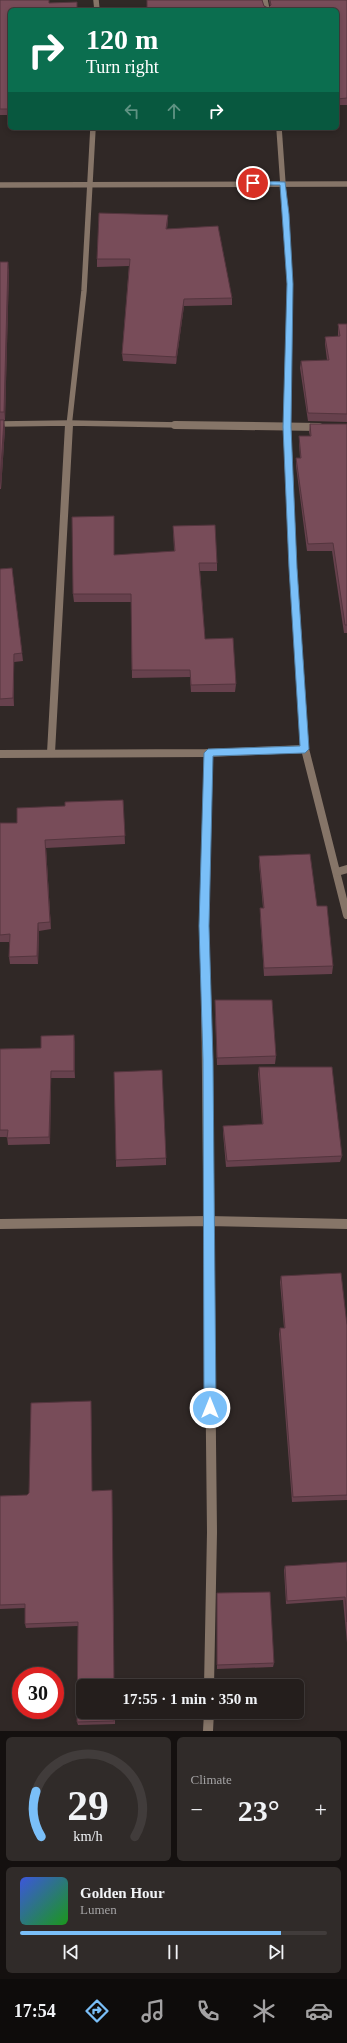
<!DOCTYPE html>
<meta charset="utf-8">
<style>
:root{--surface:#241e1c;--page:#302b29;--text:#f1f3f6;--muted:#a3a2a3;--line:#413c3b;--accent:#7abff8}
body{margin:0;font-family:Georgia,serif;background:var(--page);color:var(--text);height:100vh;display:flex;flex-direction:column;font-size:15px;white-space:nowrap}
*{box-sizing:border-box;margin:0}
p{font-size:13px;color:var(--muted)}
.icon{flex:none;width:22px;height:22px;fill:none;stroke:currentColor;stroke-width:2;stroke-linecap:round;stroke-linejoin:round}
.map{position:relative;height:1731px;overflow:hidden}
.sheet{display:flex;flex-direction:column;gap:6px;padding:6px;background:#14100f;flex:1}
.sheet>*{flex:none}
.guide{position:absolute;left:8px;top:8px;width:331px;height:122px;border-radius:6px;box-shadow:0 2px 6px #0003,0 0 0 1px var(--line);background:#0b6e4f;color:#fff;overflow:hidden}
.speed{position:absolute;left:12px;top:1667px;display:flex;gap:8px;font-size:20px;font-weight:700;text-align:center}
.speed>*{display:grid;place-content:center;width:52px;height:52px;border-radius:50%;background:var(--surface);box-shadow:0 2px 6px #0003,0 0 0 1px var(--line);line-height:1}
.speed .limit{border:6px solid #d22;background:#fff;color:#111}
.pin{position:absolute;display:grid;place-items:center;width:34px;height:34px;color:#fff;margin:-17px;border:2px solid #fff;border-radius:50%;box-shadow:0 1px 4px #0007}
.me{position:absolute;width:44px;margin:-22px;rotate:0deg;stroke-linejoin:round;filter:drop-shadow(0 0 3px #0008)}
.turn{display:flex;align-items:center;gap:14px;height:84px;padding:0 12px;font-size:18px}
.turn .icon{width:52px;height:52px;stroke-width:2.5}
.turn b{display:block;font-size:28px;line-height:34px}
.lanes{display:flex;align-items:center;height:38px;padding:0 12px;background:#0003;justify-content:center;gap:20px;direction:ltr}
.lanes .off{opacity:.35}
.big{font-size:30px;font-weight:700;line-height:1.1}
.sheet .widget{flex:1;display:flex;flex-direction:column;justify-content:center;gap:6px;min-width:0;padding:0 14px;border-radius:6px;background:var(--page)}
.sheet .dial{align-items:center;gap:0}
.dial svg{height:104px;overflow:visible;fill:none;stroke:var(--line);stroke-width:7;stroke-linecap:round;text-anchor:middle}
.dial text{fill:var(--text);stroke:none}
.song{display:flex;align-items:center;gap:12px}
.cover{width:48px;height:48px;border-radius:6px;background:linear-gradient(135deg,hsl(230 70% 55%),hsl(120 70% 35%))}
.played{height:4px;border-radius:2px;background:linear-gradient(90deg,var(--accent) 85%,var(--line) 85%)}
.keys{display:flex;justify-content:space-around;direction:ltr}
.heat{display:flex;justify-content:space-between;align-items:center;font-size:22px;direction:ltr}
.sheet .tiles{flex:1;display:grid;gap:6px;grid-template-columns:1fr 1fr}
.widget:last-child{grid-column:span 2}
.trip{position:absolute;left:76px;top:1679px;width:228px;height:40px;border-radius:6px;background:var(--surface);box-shadow:0 2px 6px #0003,0 0 0 1px var(--line);font-weight:700;line-height:40px;text-align:center}
.tab-bar{display:flex;height:64px;justify-content:space-around;align-items:center;background:#0e0c0b;color:var(--muted)}
.tab-bar .icon{width:28px;height:28px}
.tab-bar .current{color:var(--accent)}
.tab-bar b{font-size:18px;color:var(--text)}
.map>svg:first-child{display:block}
.lines{fill:none;stroke-linecap:round;stroke-linejoin:round}
.street-far2{stroke:#867568;stroke-width:5.5}
.street-far1{stroke:#867568;stroke-width:8}
.street{stroke:#867568;stroke-width:10}
.wall{fill:#67414d}
.shaded-wall{fill:#54353e}
.building{fill:#784c59;stroke:#54353e}
.route{fill:#7abff8;stroke:#4f7ca1}
</style>
<div class="map">
<svg width="347" height="1731" viewBox="0 0 347 1731">
<rect width="100%" height="100%" fill="#302826"/>
<g class="lines">
<g class="street-far2">
<polyline points="96,0 97,10"/>
<polyline points="265,0 267,10"/>
<polyline points="279,128 290,284 287,426"/>
<polyline points="0,185 347,184"/>
<polyline points="0,424 69,423 238,426"/>
<polyline points="69,426 84,291 93,128"/>
</g>
<g class="street-far1">
<polyline points="175,425 319,427"/>
<polyline points="287,425 293,568 305,749 347,915"/>
<polyline points="51,753 69,425"/>
<polyline points="0,754 208,753 305,749"/>
<polyline points="337,872 347,869"/>
<polyline points="206,988 204,927 208,753"/>
</g>
<g class="street">
<polyline points="206,987 212,1532 209,1686"/>
<polyline points="0,1224 208,1221 347,1224"/>
<polyline points="208,1731 209,1712"/>
</g>
</g>
<g class="wall">
<polygon points="0,0 10,10 10,115 0,115"/>
<polygon points="269,0 347,0 347,105 337,105 337,10 147,10 264,6 268,8 270,6"/>
<polygon points="168,215 167,229 232,298 232,305 184,306 176,364 123,361 122,354 129,266 97,267 97,259"/>
<polygon points="0,262 9,270 5,420 0,420 5,428 1,489 0,489"/>
<polygon points="338,324 347,324 347,422 308,421 300,368 301,361 327,360 325,344 325,337 338,336"/>
<polygon points="310,424 347,424 347,633 344,633 332,551 307,551 296,466 296,458 300,458 299,444 299,436 310,436 309,432"/>
<polygon points="173,526 217,563 217,571 200,571 205,639 236,684 235,692 191,692 190,677 132,678 131,602 74,602 73,594 174,551"/>
<polygon points="12,568 23,661 14,662 14,706 0,706 0,569"/>
<polygon points="123,800 125,844 46,848 51,929 39,931 38,964 10,964 9,957 9,942 0,942 0,823 17,823"/>
<polygon points="259,856 317,906 333,966 332,974 264,976 260,916 260,908 263,908 259,864"/>
<polygon points="215,1000 276,1056 275,1064 217,1065 215,1008"/>
<polygon points="75,1042 75,1078 51,1078 50,1144 8,1145 7,1137 0,1137 0,1049 41,1048"/>
<polygon points="259,1067 342,1156 340,1162 226,1167 223,1133 223,1126 262,1124 258,1074"/>
<polygon points="166,1158 166,1165 116,1167 116,1160"/>
<polygon points="281,1276 347,1325 347,1500 292,1502 279,1334 280,1328 284,1328 280,1282"/>
<polygon points="91,1401 91,1407 92,1491 112,1490 112,1495 114,1686 83,1686 115,1712 115,1724 78,1725 77,1722 78,1626 26,1628 25,1624 25,1608 0,1609 0,1496 27,1495 29,1493"/>
<polygon points="347,1562 347,1643 343,1600 286,1604 284,1570 285,1566"/>
<polygon points="217,1593 274,1663 273,1667 217,1669"/>
</g>
<g class="shaded-wall">
<polygon points="168,215 168,222 166,236 166,229"/>
<polygon points="8,262 9,270 5,420 4,412"/>
<polygon points="184,299 184,306 176,364 176,357"/>
<polygon points="4,420 5,428 1,489 0,481"/>
<polygon points="14,654 14,706 13,698"/>
<polygon points="45,840 46,848 51,929 50,922"/>
<polygon points="38,923 39,931 38,964 37,956"/>
<polygon points="74,1035 75,1042 75,1078 74,1071"/>
<polygon points="51,1071 51,1078 50,1144 49,1137"/>
</g>
<g class="building">
<polygon points="0,0 49,0 49,3 77,2 77,10 10,10 10,109 0,109"/>
<polygon points="147,0 262,0 264,6 268,8 271,5 270,0 347,0 347,98 337,99 337,10 147,10"/>
<polygon points="99,213 168,215 166,229 218,226 232,298 184,299 176,357 122,354 130,259 97,259"/>
<polygon points="0,262 8,262 4,412 0,412"/>
<polygon points="338,324 347,324 347,414 308,413 301,361 329,360 325,337 340,336"/>
<polygon points="0,420 4,420 0,481"/>
<polygon points="310,424 347,424 347,625 345,625 333,543 308,544 296,458 301,458 299,436 311,436"/>
<polygon points="114,516 114,555 175,551 173,526 215,525 217,563 199,563 205,639 233,638 236,684 191,685 190,670 132,670 131,594 73,594 72,517"/>
<polygon points="12,568 22,653 14,654 13,698 0,699 0,569"/>
<polygon points="123,800 125,836 45,840 50,922 38,923 37,956 9,957 10,934 0,935 0,823 17,823 17,808 65,806 65,802"/>
<polygon points="310,854 317,906 327,906 333,966 264,968 260,908 264,908 259,856"/>
<polygon points="215,1000 272,1000 276,1056 217,1058"/>
<polygon points="74,1035 74,1071 51,1071 49,1137 7,1138 8,1130 0,1130 0,1049 41,1048 41,1036"/>
<polygon points="259,1067 332,1067 342,1156 227,1161 223,1126 263,1124"/>
<polygon points="162,1070 166,1158 116,1160 114,1072"/>
<polygon points="341,1273 347,1325 347,1495 293,1497 280,1328 285,1328 281,1276"/>
<polygon points="91,1401 92,1491 112,1490 114,1686 83,1686 83,1712 114,1712 114,1721 77,1722 78,1622 25,1624 25,1604 0,1605 0,1496 27,1495 29,1493 31,1403"/>
<polygon points="347,1562 347,1622 345,1597 287,1601 285,1566"/>
<polygon points="270,1592 274,1663 217,1665 217,1593"/>
</g>
<polygon class="route" points="253,181 285,182 289,214 293,284 291,427 297,568 309,749 305,753 213,756 209,926 213,1060 216,1408 214,1412 210,1413 206,1412 204,1408 203,1060 199,926 204,753 208,749 300,746 289,568 283,427 287,284 280,185 251,185 251,182"/>
</svg>
<div class="speed"><div class="limit">30</div></div>
<div class="pin" style="left:253px;top:183px;background:#d93025"><svg class="icon" aria-label="arrive" viewBox="0 0 24 24"><path d="M6 21V4h12l-3 4 3 4H6"/></svg></div>
<svg class="me" style="left:210px;top:1408px" viewBox="-20 -20 40 40"><circle r="17" fill="#7abff8" stroke="#fff" stroke-width="3"/><path d="M0-11L8 9 0 5-8 9z" fill="#fff"/></svg>
<div class="trip">17:55 · 1 min · 350 m</div>
<div class="guide">
<div class="turn"><svg class="icon" aria-label="right" viewBox="0 0 24 24"><path d="M7 20v-9h11M14 6l5 5-5 5"/></svg><div><b>120 m</b>Turn right</div></div>
<div class="lanes"><svg class="icon off" aria-label="left" viewBox="0 0 24 24"><path d="M17 20v-9H6M10 6l-5 5 5 5"/></svg><svg class="icon off" aria-label="ahead" viewBox="0 0 24 24"><path d="M12 20V5M6 11l6-6 6 6"/></svg><svg class="icon" aria-label="right" viewBox="0 0 24 24"><path d="M7 20v-9h11M14 6l5 5-5 5"/></svg></div>
</div>
</div>
<section class="sheet">
<div class="tiles">
<div class="widget dial"><svg viewBox="0 0 100 80">
<path d="M14 69A42 42 0 1 1 86 69"/>
<path d="M14 69A42 42 0 0 1 10 34" stroke="#7abff8"/>
<text x="50" y="56" font-size="32" font-weight="700">29</text>
<text x="50" y="72" font-size="11">km/h</text>
</svg></div>
<div class="widget"><p>Climate</p>
<div class="heat"><a>−</a><b class="big">23°</b><a>+</a></div>
</div>
<div class="widget">
<div class="song"><i class="cover"></i><div><b>Golden Hour</b><p>Lumen</p></div></div>
<div class="played"></div>
<div class="keys"><svg class="icon" aria-label="previous" viewBox="0 0 24 24"><path d="M18 5L8 12l10 7zM5 5v14"/></svg><svg class="icon" aria-label="pause" viewBox="0 0 24 24"><path d="M8 5v14M16 5v14"/></svg><svg class="icon" aria-label="next" viewBox="0 0 24 24"><path d="M6 5l10 7-10 7zM19 5v14"/></svg></div>
</div>
</div>
</section>
<nav class="tab-bar">
<b>17:54</b>
<svg class="icon current" aria-label="directions" viewBox="0 0 24 24"><path d="M12 3l9 9-9 9-9-9zM9 14v-3h6M13 9l2 2-2 2"/></svg>
<svg class="icon" aria-label="music" viewBox="0 0 24 24"><path d="M9 18V5l10-2v13"/><circle cx="6" cy="18" r="3"/><circle cx="16" cy="16" r="3"/></svg>
<svg class="icon" aria-label="phone" viewBox="0 0 24 24"><path d="M5 4h4l2 5-3 2q2 4 5 5l2-3 5 2v4C11 20 4 13 5 4z"/></svg>
<svg class="icon" aria-label="climate" viewBox="0 0 24 24"><path d="M12 3v18M4 7l16 10M4 17L20 7"/></svg>
<svg class="icon" aria-label="car" viewBox="0 0 24 24"><path d="M5 17H2v-5l4-1 3-4h7l3 4 3 1v5h-3M9 17h6M6 11h13"/><circle cx="7" cy="17" r="2"/><circle cx="17" cy="17" r="2"/></svg>
</nav>
